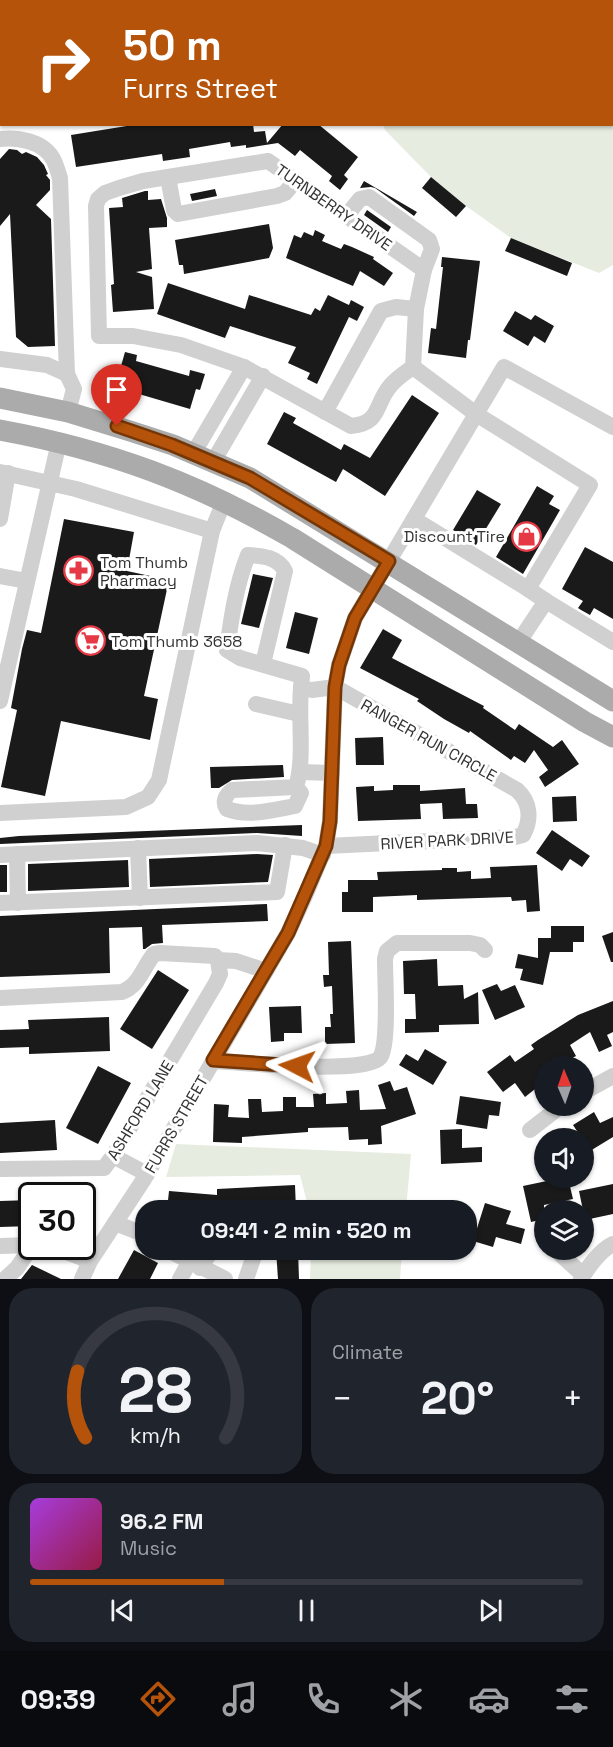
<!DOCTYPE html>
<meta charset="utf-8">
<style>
:root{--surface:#171b24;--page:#20242c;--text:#f1f3f6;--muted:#9ea1a6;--line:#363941;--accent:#b45309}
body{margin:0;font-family:"Space Grotesk",sans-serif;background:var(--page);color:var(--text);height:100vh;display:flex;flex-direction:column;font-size:22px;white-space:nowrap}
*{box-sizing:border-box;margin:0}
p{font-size:20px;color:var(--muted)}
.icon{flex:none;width:33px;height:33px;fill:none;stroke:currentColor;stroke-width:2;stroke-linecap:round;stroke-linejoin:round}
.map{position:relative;height:1279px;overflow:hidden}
.details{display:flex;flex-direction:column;gap:9px;padding:9px;background:#0d0f14;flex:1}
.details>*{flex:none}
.top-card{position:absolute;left:0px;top:0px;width:614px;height:126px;box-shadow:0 2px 4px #0004;background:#b45309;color:#fff;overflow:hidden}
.needle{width:39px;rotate:358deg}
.tools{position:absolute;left:534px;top:1056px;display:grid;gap:12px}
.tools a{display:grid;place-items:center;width:60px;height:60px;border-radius:50%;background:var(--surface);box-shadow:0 2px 4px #0004;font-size:30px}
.speed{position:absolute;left:18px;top:1182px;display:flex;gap:12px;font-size:30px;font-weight:700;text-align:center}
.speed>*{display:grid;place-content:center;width:78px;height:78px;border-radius:50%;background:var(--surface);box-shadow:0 2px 4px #0004;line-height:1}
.speed .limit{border:3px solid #111;border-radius:9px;background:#fff;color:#111}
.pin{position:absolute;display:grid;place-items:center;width:51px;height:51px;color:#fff;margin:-62px -26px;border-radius:50% 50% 50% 0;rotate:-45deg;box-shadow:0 0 6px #0007}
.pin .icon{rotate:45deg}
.me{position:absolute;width:66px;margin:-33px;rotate:274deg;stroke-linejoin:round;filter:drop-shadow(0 0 4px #0008)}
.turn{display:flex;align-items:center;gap:21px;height:126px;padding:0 24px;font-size:27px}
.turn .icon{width:78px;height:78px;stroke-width:2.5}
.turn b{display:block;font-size:42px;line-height:51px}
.big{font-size:45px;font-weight:800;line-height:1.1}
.details .tile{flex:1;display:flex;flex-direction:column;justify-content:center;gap:9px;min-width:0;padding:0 21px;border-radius:24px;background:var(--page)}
.details .dial{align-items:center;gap:0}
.dial svg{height:156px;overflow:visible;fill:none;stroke:var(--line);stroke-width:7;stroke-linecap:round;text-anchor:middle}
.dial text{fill:var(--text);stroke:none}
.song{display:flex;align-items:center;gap:18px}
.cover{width:72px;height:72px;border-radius:9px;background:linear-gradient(135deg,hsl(280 70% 55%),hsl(340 70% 35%))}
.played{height:6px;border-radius:3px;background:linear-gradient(90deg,var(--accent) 35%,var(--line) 35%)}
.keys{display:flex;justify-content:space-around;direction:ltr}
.heat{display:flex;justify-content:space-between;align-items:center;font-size:33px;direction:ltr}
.details .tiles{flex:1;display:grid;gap:9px;grid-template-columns:1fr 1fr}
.tile:last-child{grid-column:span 2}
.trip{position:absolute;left:135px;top:1200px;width:342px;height:60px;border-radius:24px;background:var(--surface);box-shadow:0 2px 4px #0004;font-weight:800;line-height:60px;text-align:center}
.tabs{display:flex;height:96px;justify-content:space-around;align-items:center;background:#090b0e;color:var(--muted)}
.tabs .icon{width:42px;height:42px}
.tabs .current{color:var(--accent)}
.tabs b{font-size:27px;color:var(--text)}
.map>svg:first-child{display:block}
.green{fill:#e6ecdf}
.building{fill:#1a1a1a}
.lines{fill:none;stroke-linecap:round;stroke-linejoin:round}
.minor{stroke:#d0d0d0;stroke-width:16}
.major{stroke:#ababab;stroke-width:21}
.route-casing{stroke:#753606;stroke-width:15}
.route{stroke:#b45309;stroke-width:10}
.labels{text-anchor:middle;stroke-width:6;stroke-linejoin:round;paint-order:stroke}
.street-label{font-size:16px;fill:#333;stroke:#fff}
.poi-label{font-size:16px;fill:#333;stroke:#fff;text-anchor:start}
</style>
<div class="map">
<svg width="613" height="1279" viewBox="0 0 613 1279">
<rect width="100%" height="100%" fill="#fff"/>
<g class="green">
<polygon points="469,0 613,0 613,265 599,273 511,238 466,206 431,177 385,130 383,125 612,124 612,2 467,1"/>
<polygon points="176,1144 411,1154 406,1210 309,1210 300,1175 166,1177"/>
<polygon points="311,1250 402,1250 400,1279 310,1279"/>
</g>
<g class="building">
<polygon points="139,124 253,124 254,132 265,131 267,143 283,124 318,124 358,157 344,175 348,179 340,190 329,181 332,176 300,150 295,156 278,143 246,148 246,145 231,147 230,142 189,149 190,157 163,161 162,154 76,167 71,135"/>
<polygon points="9,149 17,150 22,154 26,152 37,157 44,165 48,174 46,175 50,180 50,190 36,205 51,219 55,346 28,347 16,337 10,214 0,226 0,159"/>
<polygon points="431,177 466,206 456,217 422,188"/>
<polygon points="364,181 417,212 414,216 375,188 371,187 360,188"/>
<polygon points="215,189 217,196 192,201 190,194"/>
<polygon points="145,191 148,191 148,200 161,199 167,218 167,227 149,228 152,269 136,272 152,277 154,309 113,312 111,285 114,284 109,208 123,207 122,198"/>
<polygon points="367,210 391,227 388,232 364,215"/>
<polygon points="269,224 273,248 269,258 184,274 183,265 179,265 175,240"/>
<polygon points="315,230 325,235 322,241 341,249 344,244 352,247 374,257 373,259 393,273 384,286 360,271 353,286 286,258 294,235 301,238 304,232 313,236"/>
<polygon points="511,238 572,263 567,276 505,251"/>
<polygon points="442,257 480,261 470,340 468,340 466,358 428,353 431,328 436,329 443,267 441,267"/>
<polygon points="168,283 245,309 249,295 311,315 315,308 320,311 328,295 349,305 351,300 364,307 357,321 349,317 317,384 307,379 310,373 288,363 296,347 230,326 225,338 157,314"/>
<polygon points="515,311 531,320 535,315 554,326 545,343 534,336 528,346 503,331"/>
<polygon points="125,352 137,355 136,361 189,376 190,370 205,374 200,390 196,389 190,409 115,387"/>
<polygon points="412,395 439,413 385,496 343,469 336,482 267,444 284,412 296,418 293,423 320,438 341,450 344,444 370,458"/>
<polygon points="537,486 554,496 549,504 560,510 523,574 496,557"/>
<polygon points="477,490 501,504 476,545 453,530"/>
<polygon points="64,519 134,532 127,571 169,580 144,696 158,699 150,740 61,721 45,796 1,787 17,710 11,708 22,649 27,630 41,633"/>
<polygon points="585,547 613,562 613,619 594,608 590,615 581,610 578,608 583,601 562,589"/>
<polygon points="253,574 273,578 259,628 241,624"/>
<polygon points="295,612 318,618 309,654 286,648"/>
<polygon points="383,629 402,640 392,658 484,706 483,708 515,730 519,724 553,747 562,740 579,764 545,787 539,777 548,770 534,750 525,763 514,756 511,760 470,731 469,733 444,719 417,701 419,699 360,668"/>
<polygon points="383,737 384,765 356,765 355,738"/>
<polygon points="283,765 284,777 232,780 219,788 211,788 210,767"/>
<polygon points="393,785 420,785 420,791 465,788 466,804 477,804 478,818 443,819 442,803 420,804 421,819 358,821 356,787 374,786 374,791 393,790"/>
<polygon points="576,796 577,821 553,822 552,797"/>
<polygon points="302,825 302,836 257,833 0,844 0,838 19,836"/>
<polygon points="552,830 590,856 582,867 570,859 562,871 536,853"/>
<polygon points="257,854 273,855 268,882 150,887 149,859"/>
<polygon points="128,860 129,887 28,891 28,864"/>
<rect x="0" y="865" width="7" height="27"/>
<polygon points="537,865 540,911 527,912 526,900 512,901 511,897 417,900 417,895 373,897 373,912 342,912 342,892 348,892 348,880 378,880 377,872 442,870 442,868 457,868 457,872 471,871 471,879 491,878 490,867"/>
<polygon points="267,904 268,921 162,925 163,943 152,944 145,949 143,949 142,927 109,928 110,973 0,977 0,916"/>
<polygon points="551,926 584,926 584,942 573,942 573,952 550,952 543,985 520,980 523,969 515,968 518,954 538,958 538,938 551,938"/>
<polygon points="613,932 613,962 611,962 602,936"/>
<polygon points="351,941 355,1043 325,1044 325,1027 331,1027 330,1014 333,1014 332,986 324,987 323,975 329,975 328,942"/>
<polygon points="437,959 438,986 463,985 464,999 478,992 479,1024 439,1025 439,1032 405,1033 405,1019 416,1019 415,994 404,994 403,961"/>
<polygon points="158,970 189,990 152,1049 120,1029"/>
<polygon points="497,984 501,991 515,985 525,1007 495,1020 482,990"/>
<polygon points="613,1001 613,1032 607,1035 612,1046 599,1052 590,1032 570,1045 576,1056 565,1062 563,1058 551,1066 544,1066 544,1082 525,1097 515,1083 503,1092 487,1072 510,1055 515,1062 534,1049 531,1045 538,1040 578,1015"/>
<polygon points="301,1006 302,1033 284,1033 284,1041 271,1042 269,1007"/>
<polygon points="109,1017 110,1051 29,1054 29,1047 0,1048 0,1030 29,1029 28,1020"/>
<polygon points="425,1049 447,1062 433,1085 399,1065 406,1054 418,1061"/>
<polygon points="98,1066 131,1083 98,1144 66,1128"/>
<polygon points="390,1081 394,1091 407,1087 416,1114 381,1126 382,1144 368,1145 368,1139 349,1140 348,1127 308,1128 308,1132 242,1137 242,1143 213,1142 214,1104 229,1105 228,1117 249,1118 248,1099 261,1099 262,1112 283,1111 283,1097 296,1097 296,1107 314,1107 313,1094 326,1093 326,1104 347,1103 346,1091 359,1090 360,1110 386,1109 378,1085"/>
<polygon points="460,1096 501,1102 499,1116 489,1115 487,1129 456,1124"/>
<polygon points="594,1112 600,1123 613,1117 613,1137 590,1151 573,1125"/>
<polygon points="55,1120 57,1150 0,1153 0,1123"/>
<polygon points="462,1129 462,1148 482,1147 482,1162 441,1164 440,1130"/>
<polygon points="561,1178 568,1178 573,1199 544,1205 544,1219 531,1222 523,1186"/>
<polygon points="613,1184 613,1214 585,1220 579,1191"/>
<polygon points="295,1185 296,1210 167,1210 169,1191 217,1195 217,1189"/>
<polygon points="32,1200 32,1226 0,1227 0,1201"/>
<polygon points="485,1203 511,1211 506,1224 525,1229 521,1244 496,1237 493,1247 473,1241"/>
<polygon points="134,1250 158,1263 150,1279 118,1279"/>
<polygon points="276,1250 298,1250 299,1279 278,1279"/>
<polygon points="32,1265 61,1279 21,1279"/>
</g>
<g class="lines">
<g class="minor">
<path d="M 0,139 C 18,137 43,141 53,159 C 56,164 58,172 60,178 L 67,374 L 74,389 L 68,412"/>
<path d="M 268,161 L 424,270 L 416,309 L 413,367 C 406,372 397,378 391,385 C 374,404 382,423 351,426 L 244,367 L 181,345 L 154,340 L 133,336 L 99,336 L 96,206 L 98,199 L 105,193 L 119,188 L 143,181 Z"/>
<polyline points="168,177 174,210 178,214 277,196 285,193 296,180"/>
<polyline points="347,215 360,199 369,197 429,240 432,249 424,270"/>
<polyline points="0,359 47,365 67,374"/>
<polyline points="413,367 476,414 590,485 528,589 546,601 518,643"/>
<polyline points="325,412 381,311 396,307 416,309"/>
<polyline points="193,454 244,367"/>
<polyline points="213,462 263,376"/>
<polyline points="0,472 76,489 212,531"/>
<polyline points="0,519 8,473"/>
<polyline points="414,519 528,589"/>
<polyline points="0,576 27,581"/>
<polyline points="546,601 613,642"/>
<path d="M 263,664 L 285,571 C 278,557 263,556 248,555 C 236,585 231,619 227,650 L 240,658 L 302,676 L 301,688 L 312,690 L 335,687 L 517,790 C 530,802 532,819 523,835 L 515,837 L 326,846"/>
<polyline points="0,701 59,442"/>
<polyline points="256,704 299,714"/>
<polyline points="301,772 332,773"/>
<path d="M 296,787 L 232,790 C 225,796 222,801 227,809 C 248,817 273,810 295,806 L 301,793 L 296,787 C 305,758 298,720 301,688"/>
<polyline points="0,813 126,807 148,797 159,780 212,531 224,501"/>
<polyline points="138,848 140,898"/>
<polyline points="17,854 18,903"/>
<polyline points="0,855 257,843 303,848 323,855"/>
<polyline points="0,903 277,892 285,845"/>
<path d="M 0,998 L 122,992 C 140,985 143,967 154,954 L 160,953 L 215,956 L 218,960 L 236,961 L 266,971"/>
<path d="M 213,1061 C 237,1062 372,1076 381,1056 C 389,1039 385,981 385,959 L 387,951 L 397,943 L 470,943 L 480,945 L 485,950"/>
<polyline points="584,1092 613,1076"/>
<polyline points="530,1130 561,1106"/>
<polyline points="113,1156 147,1174"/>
<polyline points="0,1169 104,1168 113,1156 216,983 220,974 218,960"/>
<polyline points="115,1223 146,1235"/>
<polyline points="0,1246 32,1245"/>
<polyline points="51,1246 90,1261"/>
<polyline points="168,1250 225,1279"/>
<polyline points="559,1253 583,1275"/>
<polyline points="200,1268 212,1250"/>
<polyline points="5,1279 17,1268 32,1246"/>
<polyline points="82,1279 90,1261 144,1179 266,971 288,933 305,896 326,846 330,821 335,687 339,665 355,618 504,367 613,427"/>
<polyline points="180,1279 190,1261"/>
<polyline points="246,1279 256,1250"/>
<path d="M 581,1279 C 589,1266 599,1251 613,1244"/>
</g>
<g class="major">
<polyline points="0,398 68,412 130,431 173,445 250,478 613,701"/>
<path d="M 0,430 C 109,450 197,483 292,538 L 585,722 L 613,737"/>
</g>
</g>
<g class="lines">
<defs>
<polyline id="route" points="117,426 172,445 250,478 389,561 355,618 339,665 335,687 330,821 326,846 288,933 213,1060 297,1066"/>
</defs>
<use href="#route" class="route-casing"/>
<use href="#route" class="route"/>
</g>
<defs>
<symbol id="shop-ring" viewBox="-11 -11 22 22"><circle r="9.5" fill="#fff" stroke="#e63946" stroke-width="1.5"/><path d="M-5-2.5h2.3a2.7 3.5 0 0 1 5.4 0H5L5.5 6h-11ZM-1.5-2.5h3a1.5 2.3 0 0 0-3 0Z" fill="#e63946"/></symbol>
<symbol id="pharmacy-ring" viewBox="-11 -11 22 22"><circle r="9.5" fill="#fff" stroke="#e63946" stroke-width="1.5"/><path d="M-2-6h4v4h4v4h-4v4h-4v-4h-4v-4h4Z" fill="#e63946"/></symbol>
<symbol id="supermarket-ring" viewBox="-11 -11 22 22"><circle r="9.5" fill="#fff" stroke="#e63946" stroke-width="1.5"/><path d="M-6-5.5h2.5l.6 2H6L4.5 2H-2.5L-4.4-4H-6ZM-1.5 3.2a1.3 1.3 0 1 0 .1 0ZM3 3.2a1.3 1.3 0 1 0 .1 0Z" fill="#e63946"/></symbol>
</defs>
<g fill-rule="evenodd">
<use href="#shop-ring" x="510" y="520" width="33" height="33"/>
<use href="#pharmacy-ring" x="62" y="554" width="33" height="33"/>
<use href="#supermarket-ring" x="74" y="624" width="33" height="33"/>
</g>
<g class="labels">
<g class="street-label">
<text transform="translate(334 207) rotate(35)" y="6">TURNBERRY DRIVE</text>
<text transform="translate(429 740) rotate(29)" y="6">RANGER RUN CIRCLE</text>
<text transform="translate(447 840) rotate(-3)" y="6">RIVER PARK DRIVE</text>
<text transform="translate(140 1110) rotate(-59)" y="6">ASHFORD LANE</text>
<text transform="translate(176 1124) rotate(-60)" y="6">FURRS STREET</text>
</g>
<g class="poi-label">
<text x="505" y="542" text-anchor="end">Discount Tire</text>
<text x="100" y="568">Tom Thumb<tspan x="100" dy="18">Pharmacy</tspan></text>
<text x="111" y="647">Tom Thumb 3658</text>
</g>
</g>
</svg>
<div class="tools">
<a><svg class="needle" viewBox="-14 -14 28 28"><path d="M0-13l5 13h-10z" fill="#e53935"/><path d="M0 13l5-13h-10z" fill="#9ea1a6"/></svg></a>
<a><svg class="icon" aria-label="sound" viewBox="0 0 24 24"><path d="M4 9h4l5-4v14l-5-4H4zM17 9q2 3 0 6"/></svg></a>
<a><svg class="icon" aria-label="layers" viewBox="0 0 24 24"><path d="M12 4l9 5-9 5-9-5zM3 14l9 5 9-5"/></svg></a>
</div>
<div class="speed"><div class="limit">30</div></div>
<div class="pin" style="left:117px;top:426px;background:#d93025"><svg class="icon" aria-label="arrive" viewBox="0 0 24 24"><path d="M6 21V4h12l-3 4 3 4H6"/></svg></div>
<svg class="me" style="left:297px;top:1066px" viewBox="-20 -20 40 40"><path d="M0-17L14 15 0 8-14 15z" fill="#b45309" stroke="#fff" stroke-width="4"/></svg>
<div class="trip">09:41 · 2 min · 520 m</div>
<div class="top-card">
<div class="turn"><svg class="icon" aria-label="right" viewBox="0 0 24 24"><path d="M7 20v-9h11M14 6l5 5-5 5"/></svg><div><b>50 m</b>Furrs Street</div></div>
</div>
</div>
<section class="details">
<div class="tiles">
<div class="tile dial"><svg viewBox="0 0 100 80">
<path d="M14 69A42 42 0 1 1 86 69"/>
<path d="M14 69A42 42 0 0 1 10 35" stroke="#b45309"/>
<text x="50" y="56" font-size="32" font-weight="700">28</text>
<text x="50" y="72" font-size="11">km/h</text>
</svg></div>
<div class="tile"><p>Climate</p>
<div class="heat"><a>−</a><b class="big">20°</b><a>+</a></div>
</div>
<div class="tile">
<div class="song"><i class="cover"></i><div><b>96.2 FM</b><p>Music</p></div></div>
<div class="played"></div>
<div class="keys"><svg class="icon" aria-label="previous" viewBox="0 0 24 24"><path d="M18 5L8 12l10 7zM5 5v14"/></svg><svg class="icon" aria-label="pause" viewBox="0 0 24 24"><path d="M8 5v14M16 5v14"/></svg><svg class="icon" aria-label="next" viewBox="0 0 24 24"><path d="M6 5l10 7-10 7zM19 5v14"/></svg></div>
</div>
</div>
</section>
<nav class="tabs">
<b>09:39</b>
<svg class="icon current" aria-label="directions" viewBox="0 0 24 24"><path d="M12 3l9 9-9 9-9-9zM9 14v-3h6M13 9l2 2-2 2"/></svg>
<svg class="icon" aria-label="music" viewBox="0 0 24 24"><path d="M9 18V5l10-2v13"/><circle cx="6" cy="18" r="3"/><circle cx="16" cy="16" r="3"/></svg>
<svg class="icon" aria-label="phone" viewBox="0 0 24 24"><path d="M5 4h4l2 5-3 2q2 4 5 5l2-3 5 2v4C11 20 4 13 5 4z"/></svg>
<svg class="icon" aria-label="climate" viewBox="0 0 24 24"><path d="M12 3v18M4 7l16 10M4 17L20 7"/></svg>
<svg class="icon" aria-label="car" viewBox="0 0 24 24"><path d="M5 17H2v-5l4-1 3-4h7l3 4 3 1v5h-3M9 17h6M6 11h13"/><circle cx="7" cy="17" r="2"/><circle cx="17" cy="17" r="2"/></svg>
<svg class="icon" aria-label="filters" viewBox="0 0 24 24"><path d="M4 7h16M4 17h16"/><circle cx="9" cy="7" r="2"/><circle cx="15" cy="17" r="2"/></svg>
</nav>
